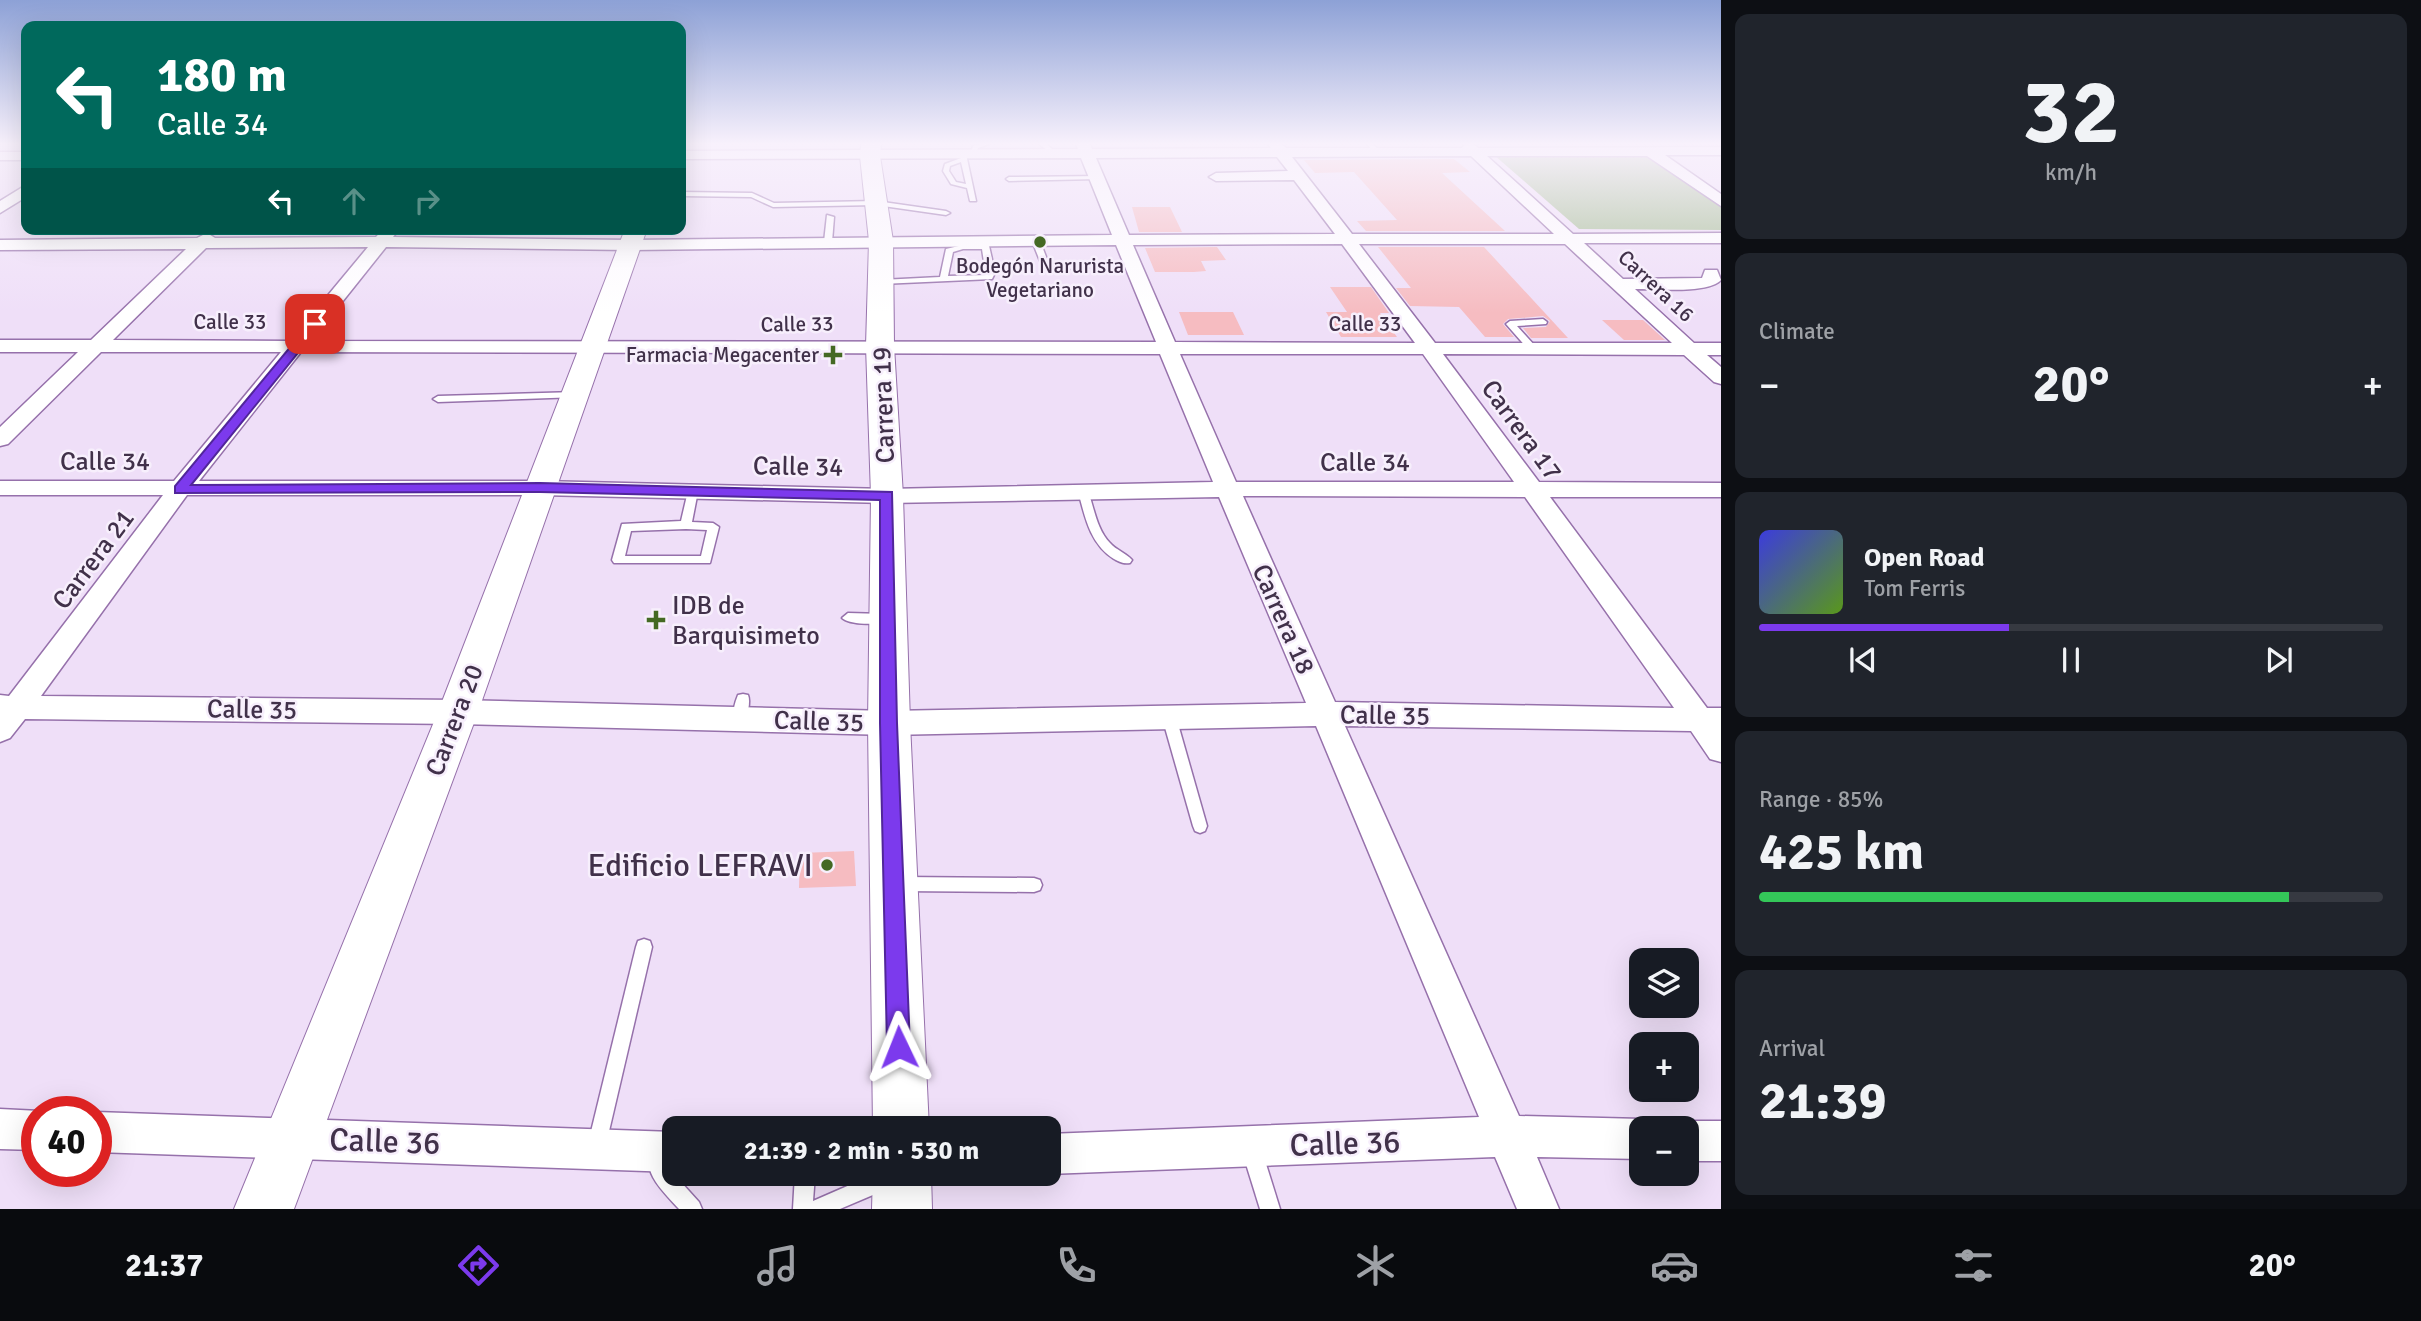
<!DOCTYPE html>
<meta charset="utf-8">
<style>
:root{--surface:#171b24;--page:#20242c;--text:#f1f3f6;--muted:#9ea1a6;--line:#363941;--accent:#7c3aed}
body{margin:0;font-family:Signika,sans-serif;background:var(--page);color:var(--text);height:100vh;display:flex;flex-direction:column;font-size:26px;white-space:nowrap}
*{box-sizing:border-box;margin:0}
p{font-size:23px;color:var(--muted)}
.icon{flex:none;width:38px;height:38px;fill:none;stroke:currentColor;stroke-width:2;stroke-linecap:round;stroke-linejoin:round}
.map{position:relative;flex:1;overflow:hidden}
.drawer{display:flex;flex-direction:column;gap:14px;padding:14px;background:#0d0f14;width:700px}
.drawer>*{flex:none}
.banner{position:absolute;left:21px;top:21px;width:665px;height:214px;border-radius:14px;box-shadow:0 7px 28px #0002;background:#00695c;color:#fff;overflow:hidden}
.tools{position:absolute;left:1629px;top:948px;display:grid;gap:14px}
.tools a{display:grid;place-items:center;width:70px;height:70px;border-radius:14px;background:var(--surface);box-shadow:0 7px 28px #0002;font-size:35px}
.speed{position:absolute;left:21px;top:1096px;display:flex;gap:14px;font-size:35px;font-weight:700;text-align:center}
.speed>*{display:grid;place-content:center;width:91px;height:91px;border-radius:50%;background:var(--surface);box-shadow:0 7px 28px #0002;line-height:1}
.speed .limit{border:10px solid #d22;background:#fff;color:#111}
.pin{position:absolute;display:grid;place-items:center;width:60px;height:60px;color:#fff;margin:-30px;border-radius:14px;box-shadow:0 4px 10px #0006}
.me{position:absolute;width:77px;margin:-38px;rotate:358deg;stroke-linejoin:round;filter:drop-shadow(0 0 5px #0008)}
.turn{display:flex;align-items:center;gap:24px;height:147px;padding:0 21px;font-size:32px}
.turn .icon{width:91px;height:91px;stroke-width:2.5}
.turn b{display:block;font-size:49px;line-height:60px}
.lanes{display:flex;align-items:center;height:66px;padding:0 21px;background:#0003;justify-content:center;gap:35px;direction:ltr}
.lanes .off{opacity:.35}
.big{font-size:52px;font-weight:700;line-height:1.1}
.drawer .widget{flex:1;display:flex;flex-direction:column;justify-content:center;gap:10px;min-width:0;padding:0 24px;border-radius:14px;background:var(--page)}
.drawer .dial{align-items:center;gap:0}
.dial b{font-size:91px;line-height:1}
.song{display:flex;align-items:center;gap:21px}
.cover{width:84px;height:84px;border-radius:10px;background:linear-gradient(135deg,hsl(240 70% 55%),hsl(90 70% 35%))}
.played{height:7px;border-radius:4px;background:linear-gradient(90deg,var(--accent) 40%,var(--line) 40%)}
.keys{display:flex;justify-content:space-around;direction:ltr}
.heat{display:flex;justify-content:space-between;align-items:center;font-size:38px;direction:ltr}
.charge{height:10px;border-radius:5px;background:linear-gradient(90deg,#34c759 85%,var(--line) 0)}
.trip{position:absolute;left:662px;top:1116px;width:399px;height:70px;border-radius:14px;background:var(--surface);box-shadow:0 7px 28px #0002;font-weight:700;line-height:70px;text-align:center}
.dock{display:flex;height:112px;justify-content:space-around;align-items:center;background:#090b0e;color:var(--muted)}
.dock .icon{width:49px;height:49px}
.dock .current{color:var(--accent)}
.dock b{font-size:32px;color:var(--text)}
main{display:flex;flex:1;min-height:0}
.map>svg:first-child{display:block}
.green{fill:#a4bc93}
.building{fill:#f6bcc1}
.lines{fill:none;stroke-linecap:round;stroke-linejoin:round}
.lane-casing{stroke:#9671ab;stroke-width:3}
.street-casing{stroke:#9671ab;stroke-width:3}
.secondary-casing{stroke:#9671ab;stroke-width:2}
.lane{fill:#fff;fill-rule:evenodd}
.street{fill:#fff;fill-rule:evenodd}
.secondary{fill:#fff;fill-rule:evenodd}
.route{fill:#7c3aed;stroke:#51269a;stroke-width:2}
.poi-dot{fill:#446923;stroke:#f7effc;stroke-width:2.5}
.labels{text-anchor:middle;stroke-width:5;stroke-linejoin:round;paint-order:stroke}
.far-poi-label{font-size:21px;fill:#41314a;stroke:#f7effc}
.far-street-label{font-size:21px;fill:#41314a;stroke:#f7effc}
.street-label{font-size:26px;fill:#41314a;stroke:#f7effc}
.poi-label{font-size:26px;fill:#41314a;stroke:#f7effc;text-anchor:start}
.near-poi-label{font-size:32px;fill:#41314a;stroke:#f7effc;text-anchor:end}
.near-street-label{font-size:32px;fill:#41314a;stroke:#f7effc}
</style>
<main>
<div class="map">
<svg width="1721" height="1209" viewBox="0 0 1721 1209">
<rect width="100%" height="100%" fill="#efdff8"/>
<polygon class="green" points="1494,155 1648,156 1721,207 1721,230 1579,229"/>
<g class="building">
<polygon points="1454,159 1470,172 1442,173 1505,231 1366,231 1357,221 1397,220 1354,172 1315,173 1304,160"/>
<polygon points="1132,207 1170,207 1182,232 1139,232"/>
<polygon points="1217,247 1226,260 1201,261 1206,271 1194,272 1155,272 1145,248"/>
<polygon points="1378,247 1484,247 1568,338 1531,338 1523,328 1546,327 1550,321 1543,316 1508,319 1503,324 1514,337 1485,337 1459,307 1410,306 1396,288 1411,288"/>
<polygon points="1330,287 1371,287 1389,313 1380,313 1397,337 1341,337 1326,312 1347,312"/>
<polygon points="1179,312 1233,312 1244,335 1188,335"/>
<polygon points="1602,320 1643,320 1665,340 1624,340"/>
<polygon points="854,851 856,886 799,888 800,853"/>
</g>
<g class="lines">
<defs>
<g id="lane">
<polygon points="979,144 989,144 978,148 974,155 970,155 973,146"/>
<polygon points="1039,144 1046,144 1057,153 1052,154"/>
<polygon points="1367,144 1373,144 1381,153 1380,154 1376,154"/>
<path d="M 961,153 L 966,154 L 976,201 L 970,201 L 967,188 L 951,184 L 943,171 L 945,164 L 961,158 ZM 961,162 L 966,184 L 956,182 L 949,171 L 950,166 Z"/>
<polygon points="1100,176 1101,177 1098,179 1009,181 1006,179 1009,177"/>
<polygon points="681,192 752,193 774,203 876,201 946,211 950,213 946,215 876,205 773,207 751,197 683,196 681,196"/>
<polygon points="827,215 834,217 832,242 828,244 824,242"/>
<path d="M 981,239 L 988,241 L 995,273 L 992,279 L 881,284 L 877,282 L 881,280 L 940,277 L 946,249 L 963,245 L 981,245 ZM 963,249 L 982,249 L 986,275 L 948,276 L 953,252 Z"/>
<polygon points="1033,239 1040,241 1048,262 1084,266 1088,268 1084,270 1042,266 1032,241"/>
<polygon points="1543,319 1547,322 1546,324 1517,326 1536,347 1531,350 1528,349 1506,324 1510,321"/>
<polygon points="576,392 579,393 579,397 438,402 433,399 438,396"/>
<path d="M 693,488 L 698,491 L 692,522 L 713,523 L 719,527 L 710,563 L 614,563 L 612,560 L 622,524 L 681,521 L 688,491 ZM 686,529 L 707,530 L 701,556 L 625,556 L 631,531 Z"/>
<path d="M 1083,488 L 1088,491 C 1094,508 1097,530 1110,543 C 1116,550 1126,553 1132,560 L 1130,563 C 1123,564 1120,562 1114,559 C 1090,544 1085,517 1078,491 Z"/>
<path d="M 848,613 L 884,614 L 890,619 C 883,626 849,625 842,618 Z"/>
<path d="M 743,694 L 748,695 C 751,702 747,716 744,723 L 739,724 L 734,723 C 731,716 735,702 738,695 Z"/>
<polygon points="1169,712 1174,713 1176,717 1207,826 1205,831 1200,833 1195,831 1193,826 1162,717 1164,713"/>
<polygon points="901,877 1034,878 1040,880 1042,885 1040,890 1034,892 901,891 895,889 893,884 895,879"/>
<polygon points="644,939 650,941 652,947 606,1144 604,1151 597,1153 590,1151 588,1144 636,947 638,941"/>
<polygon points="1252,1141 1259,1144 1262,1151 1280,1209 1260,1209 1242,1151 1245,1144"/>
<path d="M 658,1145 L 665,1148 L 670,1170 L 699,1202 L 702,1209 L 679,1209 C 664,1192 641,1173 651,1148 Z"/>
<polygon points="795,1174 815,1174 813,1201 875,1174 895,1174 897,1179 894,1186 840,1209 793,1209"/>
</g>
<g id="street">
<path d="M 1076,144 L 1090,144 L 1092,149 L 1271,148 L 1268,144 L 1282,144 L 1286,148 L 1462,148 L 1465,144 L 1474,144 L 1478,148 L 1721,147 L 1721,155 L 1665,155 L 1721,194 L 1721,206 L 1647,156 L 1487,156 L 1573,234 L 1721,233 L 1721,243 L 1584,243 L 1623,279 L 1702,278 L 1705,270 L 1717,270 L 1721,280 C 1708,294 1655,289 1635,289 L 1694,343 L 1721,343 L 1721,355 L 1707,355 L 1721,367 L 1721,384 L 1714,382 L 1684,355 L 1443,354 L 1539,482 L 1721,483 L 1721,497 L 1550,497 L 1707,708 L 1721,708 L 1721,762 L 1710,759 L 1691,731 L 1345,726 L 1519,1116 L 1642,1119 L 1656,1125 L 1658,1129 L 1642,1129 L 1642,1159 L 1537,1157 L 1559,1209 L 1517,1209 L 1495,1157 L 1048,1174 L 1048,1134 L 1479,1117 L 1316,726 L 889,735 L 458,724 L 25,719 L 10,738 L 0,742 L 0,695 L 9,696 L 163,495 L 0,495 L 0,481 L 174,481 L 281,352 L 101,352 L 8,444 L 0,446 L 0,427 L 78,352 L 0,352 L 0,340 L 91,340 L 186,249 L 0,250 L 0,240 L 197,238 L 207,233 L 215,238 L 376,237 L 383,229 L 395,229 L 397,232 L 393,237 L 630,240 L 1112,235 L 1081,158 L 681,159 L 681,151 L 1078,149 ZM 1471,156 L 1554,234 L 1352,234 L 1292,157 ZM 1277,157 L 1288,171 L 1216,173 L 1209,177 L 1216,181 L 1294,180 L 1335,234 L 1129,235 L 1096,158 ZM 1342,244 L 1415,343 L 1175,342 L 1133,245 ZM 1359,244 L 1565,244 L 1672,343 L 1435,343 ZM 1116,245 L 1156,342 L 311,341 L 386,247 L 630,250 ZM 368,247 L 290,341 L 113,340 L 206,248 ZM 301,352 L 1160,354 L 1213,482 L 887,489 L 540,481 L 199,481 ZM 1180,354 L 1423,354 L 1514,482 L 1236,482 ZM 187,495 L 540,495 L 887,503 L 1219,497 L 1306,703 L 889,711 L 458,700 L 41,696 ZM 1243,496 L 1525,497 L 1674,708 L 1335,702 Z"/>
<rect x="0" y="152" width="26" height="8"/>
<polygon points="26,185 26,197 0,213 0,201"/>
<polygon points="0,1109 40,1111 37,1111 37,1150 0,1149"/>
<polygon points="96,1112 674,1132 674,1172 96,1152"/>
<polygon points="1687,1121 1721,1121 1721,1161 1687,1161 1687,1129 1672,1129"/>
</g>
<g id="secondary">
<polygon points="861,144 881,144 880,156 893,241 894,346 903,496 910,723 929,1129 873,1129 868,723 871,496 866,346 869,241 860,156"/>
<polygon points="625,229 647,229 478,712 294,1209 234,1209 438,712"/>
<polygon points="873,1174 931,1174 932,1209 872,1209"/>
</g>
</defs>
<use href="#lane" class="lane-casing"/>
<use href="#street" class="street-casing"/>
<use href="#secondary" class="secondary-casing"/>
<use href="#lane" class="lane"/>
<use href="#street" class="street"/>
<use href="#secondary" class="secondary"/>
</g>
<linearGradient id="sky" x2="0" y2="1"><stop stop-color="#8da1d6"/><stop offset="0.46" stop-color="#f8f1fc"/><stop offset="1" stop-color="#f8f1fc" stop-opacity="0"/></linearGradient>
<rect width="1721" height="313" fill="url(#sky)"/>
<polygon class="route" points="315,321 319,322 319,327 191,485 540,483 892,492 897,723 910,1047 907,1055 899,1059 891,1055 887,1047 880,723 880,500 540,492 175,493 175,486 311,322"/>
<g class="poi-dot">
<circle cx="1040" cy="242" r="7"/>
<path d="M829.5 344.5h7v7h7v7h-7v7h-7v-7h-7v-7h7z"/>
<path d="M652.5 609.5h7v7h7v7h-7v7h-7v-7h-7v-7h7z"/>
<circle cx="827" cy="865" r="7"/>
</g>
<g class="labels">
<g class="far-poi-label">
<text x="1040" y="273">Bodegón Narurista<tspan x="1040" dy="24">Vegetariano</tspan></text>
<text x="819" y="362" text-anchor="end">Farmacia Megacenter</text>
</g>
<g class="far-street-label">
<text transform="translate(1656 286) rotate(43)" y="7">Carrera 16</text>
<text x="230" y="329">Calle 33</text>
<text transform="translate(797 324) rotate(-1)" y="7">Calle 33</text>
<text x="1365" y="331">Calle 33</text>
</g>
<g class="street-label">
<text transform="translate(883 405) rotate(-92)" y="9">Carrera 19</text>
<text transform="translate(1522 430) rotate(54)" y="9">Carrera 17</text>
<text x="105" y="470">Calle 34</text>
<text x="1365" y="471">Calle 34</text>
<text transform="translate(798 466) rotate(1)" y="9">Calle 34</text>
<text transform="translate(93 559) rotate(-53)" y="9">Carrera 21</text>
<text transform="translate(1284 619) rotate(66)" y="9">Carrera 18</text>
<text transform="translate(252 709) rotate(1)" y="9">Calle 35</text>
<text transform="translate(1385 715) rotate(1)" y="9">Calle 35</text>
<text transform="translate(454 720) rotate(-69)" y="9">Carrera 20</text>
<text transform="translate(819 721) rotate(2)" y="9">Calle 35</text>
</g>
<g class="poi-label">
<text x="672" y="614">IDB de<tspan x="672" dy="30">Barquisimeto</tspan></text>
</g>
<g class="near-poi-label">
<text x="813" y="876">Edificio LEFRAVI</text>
</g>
<g class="near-street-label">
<text transform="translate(385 1141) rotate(2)" y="11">Calle 36</text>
<text transform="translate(1345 1143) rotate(-2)" y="11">Calle 36</text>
</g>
</g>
</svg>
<div class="tools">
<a><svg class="icon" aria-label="layers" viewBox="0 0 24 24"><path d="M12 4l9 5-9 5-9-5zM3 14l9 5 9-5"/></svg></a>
<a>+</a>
<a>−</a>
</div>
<div class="speed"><div class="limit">40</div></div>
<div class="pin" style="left:315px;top:324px;background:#d93025"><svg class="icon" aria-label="arrive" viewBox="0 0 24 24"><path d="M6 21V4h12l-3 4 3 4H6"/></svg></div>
<svg class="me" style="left:899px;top:1047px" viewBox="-20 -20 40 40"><path d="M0-17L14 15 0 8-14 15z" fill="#7c3aed" stroke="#fff" stroke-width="4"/></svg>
<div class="trip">21:39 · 2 min · 530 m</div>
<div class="banner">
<div class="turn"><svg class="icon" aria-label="left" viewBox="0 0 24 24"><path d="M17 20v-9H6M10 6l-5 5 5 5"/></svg><div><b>180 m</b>Calle 34</div></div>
<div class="lanes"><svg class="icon" aria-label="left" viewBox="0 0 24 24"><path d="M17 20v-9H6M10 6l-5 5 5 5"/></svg><svg class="icon off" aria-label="ahead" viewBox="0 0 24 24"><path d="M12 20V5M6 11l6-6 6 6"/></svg><svg class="icon off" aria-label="right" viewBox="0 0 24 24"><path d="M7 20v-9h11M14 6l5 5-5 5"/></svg></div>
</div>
</div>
<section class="drawer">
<div class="widget dial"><b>32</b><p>km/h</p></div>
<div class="widget"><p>Climate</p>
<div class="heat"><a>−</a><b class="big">20°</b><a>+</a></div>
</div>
<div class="widget">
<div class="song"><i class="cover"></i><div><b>Open Road</b><p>Tom Ferris</p></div></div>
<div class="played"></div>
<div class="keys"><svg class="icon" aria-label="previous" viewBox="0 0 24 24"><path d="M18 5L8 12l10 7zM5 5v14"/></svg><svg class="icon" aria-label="pause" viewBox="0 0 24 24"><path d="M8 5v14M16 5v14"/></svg><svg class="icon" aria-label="next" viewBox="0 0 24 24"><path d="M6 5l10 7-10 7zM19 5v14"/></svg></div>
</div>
<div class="widget"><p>Range · 85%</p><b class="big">425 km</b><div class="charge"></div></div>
<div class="widget"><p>Arrival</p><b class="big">21:39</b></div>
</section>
</main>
<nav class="dock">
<b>21:37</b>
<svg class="icon current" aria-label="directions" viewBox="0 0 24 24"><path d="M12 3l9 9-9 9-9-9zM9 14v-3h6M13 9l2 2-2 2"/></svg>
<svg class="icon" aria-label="music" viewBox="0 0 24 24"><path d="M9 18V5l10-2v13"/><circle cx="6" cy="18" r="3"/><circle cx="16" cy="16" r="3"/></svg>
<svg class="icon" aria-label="phone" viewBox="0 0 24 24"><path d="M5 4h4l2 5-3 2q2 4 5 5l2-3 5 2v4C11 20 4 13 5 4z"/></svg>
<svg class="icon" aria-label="climate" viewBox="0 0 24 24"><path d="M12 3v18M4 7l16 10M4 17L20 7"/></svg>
<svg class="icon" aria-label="car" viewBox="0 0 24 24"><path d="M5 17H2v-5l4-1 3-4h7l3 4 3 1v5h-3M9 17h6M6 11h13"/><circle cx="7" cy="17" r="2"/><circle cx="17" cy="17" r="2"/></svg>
<svg class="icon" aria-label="filters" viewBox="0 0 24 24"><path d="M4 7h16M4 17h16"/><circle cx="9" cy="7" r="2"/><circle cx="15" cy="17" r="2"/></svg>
<b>20°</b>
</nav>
